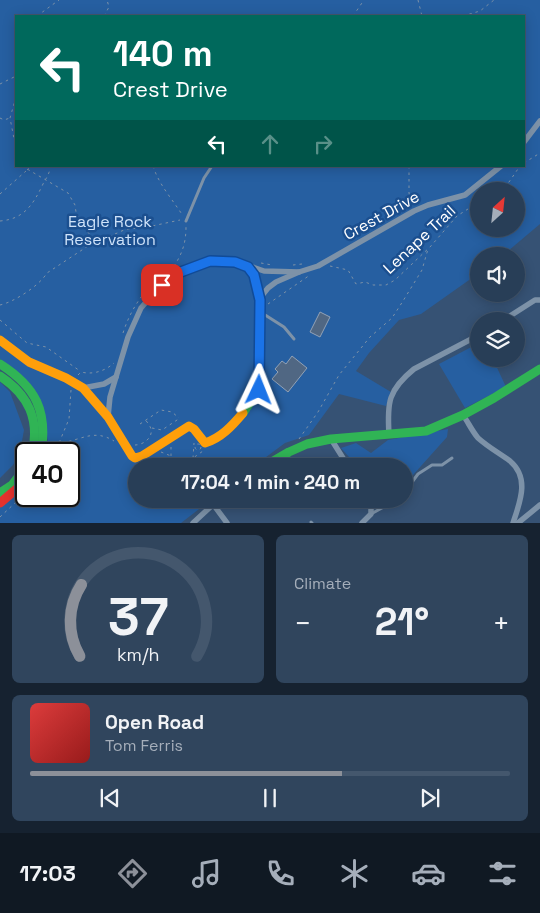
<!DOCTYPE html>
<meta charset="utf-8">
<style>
:root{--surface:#283e57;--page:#30455d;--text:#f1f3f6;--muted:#a5aeba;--line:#44576d;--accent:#8c9099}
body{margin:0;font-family:"Space Grotesk",sans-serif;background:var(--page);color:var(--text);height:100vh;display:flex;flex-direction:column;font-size:19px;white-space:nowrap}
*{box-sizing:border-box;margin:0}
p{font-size:16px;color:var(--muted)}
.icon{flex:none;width:28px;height:28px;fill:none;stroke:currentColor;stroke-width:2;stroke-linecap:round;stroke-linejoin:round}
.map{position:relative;height:523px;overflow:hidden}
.details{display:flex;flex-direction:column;gap:12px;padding:12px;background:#162230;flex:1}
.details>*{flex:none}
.guide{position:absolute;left:15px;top:15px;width:510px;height:152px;border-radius:0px;box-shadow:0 2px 12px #0003,0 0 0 1px var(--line);background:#00695c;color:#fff;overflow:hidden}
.needle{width:32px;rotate:27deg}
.fabs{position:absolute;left:470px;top:182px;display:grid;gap:10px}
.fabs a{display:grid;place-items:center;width:55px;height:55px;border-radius:50%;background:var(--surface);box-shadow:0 2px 12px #0003,0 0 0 1px var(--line);font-size:25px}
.speed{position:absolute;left:15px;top:442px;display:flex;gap:10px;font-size:25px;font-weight:700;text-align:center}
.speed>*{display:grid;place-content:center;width:65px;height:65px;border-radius:50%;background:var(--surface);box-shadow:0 2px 12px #0003,0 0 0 1px var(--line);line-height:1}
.speed .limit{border:2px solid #111;border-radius:8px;background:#fff;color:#111}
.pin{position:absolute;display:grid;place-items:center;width:42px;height:42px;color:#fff;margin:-21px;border-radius:10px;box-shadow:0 2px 8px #0006}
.me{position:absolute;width:55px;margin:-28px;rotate:2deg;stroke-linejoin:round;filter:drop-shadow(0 0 4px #0008)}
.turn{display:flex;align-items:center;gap:18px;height:105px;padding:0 15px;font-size:22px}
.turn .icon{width:65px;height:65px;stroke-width:2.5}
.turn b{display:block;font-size:35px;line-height:42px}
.lanes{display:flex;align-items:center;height:48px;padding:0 15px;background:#0003;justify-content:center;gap:25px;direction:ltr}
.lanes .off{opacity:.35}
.big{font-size:38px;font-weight:700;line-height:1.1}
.details .widget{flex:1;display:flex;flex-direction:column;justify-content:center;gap:8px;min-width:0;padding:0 18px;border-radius:8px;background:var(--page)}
.details .dial{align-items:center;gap:0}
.dial svg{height:130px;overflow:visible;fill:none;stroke:var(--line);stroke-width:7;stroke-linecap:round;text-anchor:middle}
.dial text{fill:var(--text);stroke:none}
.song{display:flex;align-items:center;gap:15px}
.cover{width:60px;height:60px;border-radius:8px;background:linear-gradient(135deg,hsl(0 70% 55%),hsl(0 70% 35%))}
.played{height:5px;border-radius:2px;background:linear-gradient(90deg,var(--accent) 65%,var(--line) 65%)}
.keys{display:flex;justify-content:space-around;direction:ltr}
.heat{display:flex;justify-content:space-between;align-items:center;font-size:28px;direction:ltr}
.details .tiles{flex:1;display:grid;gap:12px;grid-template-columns:1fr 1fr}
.widget:last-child{grid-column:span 2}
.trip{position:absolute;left:128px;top:458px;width:285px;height:50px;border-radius:25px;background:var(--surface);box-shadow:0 2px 12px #0003,0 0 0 1px var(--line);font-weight:700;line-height:50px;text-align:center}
.dock{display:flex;height:80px;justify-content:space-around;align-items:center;background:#101923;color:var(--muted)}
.dock .icon{width:35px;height:35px}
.dock .current{color:var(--accent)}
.dock b{font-size:22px;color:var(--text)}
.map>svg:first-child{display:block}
.green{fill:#265fa1;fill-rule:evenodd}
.building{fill:#506783;stroke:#92a2b6}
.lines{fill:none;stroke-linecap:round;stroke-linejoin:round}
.path{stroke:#7d92a8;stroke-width:1;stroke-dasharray:2.5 4;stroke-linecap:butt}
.lane{stroke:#7d92a8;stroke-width:3}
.street{stroke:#7d92a8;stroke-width:5.5}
.fast{stroke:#30b455;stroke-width:9}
.slow{stroke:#ff9f0a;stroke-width:9}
.jam{stroke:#e5322d;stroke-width:9}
.route-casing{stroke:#114b97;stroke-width:12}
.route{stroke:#1a73e8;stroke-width:9}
.labels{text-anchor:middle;stroke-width:5;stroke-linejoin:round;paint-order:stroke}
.street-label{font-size:16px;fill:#fff;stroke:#1b4f8f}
.park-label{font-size:16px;fill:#cfe3fa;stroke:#1b4f8f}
</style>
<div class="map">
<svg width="540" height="523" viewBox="0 0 540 523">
<rect width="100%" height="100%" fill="#365274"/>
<g class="green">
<path d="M 0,0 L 540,0 L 540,224 L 502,256 L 479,256 L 479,273 L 421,314 L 399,320 L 369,353 L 356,371 L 391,392 L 386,406 L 339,394 L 309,435 L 285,443 L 254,466 L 136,466 L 136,499 L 212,499 L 181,523 L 0,523 L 0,503 L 26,478 L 26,496 L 69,496 L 69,454 L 42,454 L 48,442 L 42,410 L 21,380 L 0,359 ZM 16,16 L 524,16 L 524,166 L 16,166 ZM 479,191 L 516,191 L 516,229 L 479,229 Z"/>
<polygon points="479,343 479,359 493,359 506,387 465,408 439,364"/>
<polygon points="0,382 10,392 24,430 20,452 13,465 0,478"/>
<polygon points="448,429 447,437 404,485 404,466 357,466 341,448 356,443 371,453 388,440"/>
</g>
<g class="building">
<polygon points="320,312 330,317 320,337 310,332"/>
<polygon points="292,356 307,368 288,392 272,379 278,372 275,369 282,361 286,364"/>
</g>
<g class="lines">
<g class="path">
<polyline points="418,0 422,16"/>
<polyline points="37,16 59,0"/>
<polyline points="104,16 109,7 107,0"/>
<polyline points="353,16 364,0"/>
<polyline points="463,16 480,11 494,0"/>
<polyline points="0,84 16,76"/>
<polyline points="16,97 10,118 16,149"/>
<polyline points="0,118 4,120 10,118"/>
<polyline points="524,163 540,153"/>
<polyline points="22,166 68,193 75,205 76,212 83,226 95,241"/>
<path d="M 153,166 C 159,185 173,200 183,216"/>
<polyline points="409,166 409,193 412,205"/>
<polyline points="27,170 32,166"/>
<polyline points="499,191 509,182 520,166"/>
<polyline points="0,194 26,171"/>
<path d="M 0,221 C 24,219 33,205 43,184 C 46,178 50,174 50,166"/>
<polyline points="261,263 272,265"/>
<polyline points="293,265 302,264"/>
<polyline points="330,266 348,270 356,284 365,282 373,285 386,285 395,280 430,247 457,216 479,202"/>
<path d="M 175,268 L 172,269 C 182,255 186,243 186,227"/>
<polyline points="268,304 310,275"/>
<path d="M 0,305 C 14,302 39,286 47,273 L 88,246 L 124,230 L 152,226 L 180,220"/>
<polyline points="0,320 27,343 46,347 80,371"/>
<path d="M 123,333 C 132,305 148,284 172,269"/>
<path d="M 78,375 L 81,372 C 93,375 105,371 114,363"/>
<path d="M 71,390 L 69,419 L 59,443 C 81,441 93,428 114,441"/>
<polyline points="140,424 161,410 172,412 179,418"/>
<polyline points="152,428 162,430 180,418"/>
<polyline points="299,439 318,412 339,375 370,337 392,318 403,301 422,270 428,249"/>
<circle cx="198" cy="447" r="3"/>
<path d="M 135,445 C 143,445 153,438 151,429 C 150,425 146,421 144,418"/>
<polyline points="171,447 171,456"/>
<polyline points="161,452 171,456 175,463"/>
<polyline points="54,454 59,443"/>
<polyline points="193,458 194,443"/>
<polyline points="172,466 178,462 186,463 203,451"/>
<polyline points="0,517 16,502 31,496"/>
</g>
<g class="lane">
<polyline points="186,221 204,178 212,166"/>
<polyline points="262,313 284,327 294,339"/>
<polyline points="404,493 418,474 432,465 442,465 452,458"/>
<polyline points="371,514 398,499"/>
<polyline points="311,522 312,523"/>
</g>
<g class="street">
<polyline points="524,142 540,121"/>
<polyline points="260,298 268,288 276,282 299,272 318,266 414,211 428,205 465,195 501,166"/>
<polyline points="502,321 535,300 540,300"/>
<polyline points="83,388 104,384 116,377"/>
<path d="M 463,415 C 468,422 472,431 478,438 C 488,447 499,453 510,461 C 530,478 520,502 513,523"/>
<polyline points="108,417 110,397 128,337 141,308 161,285 178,273 210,261 235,261 264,271 299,272"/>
<path d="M 389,434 C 387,403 388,390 414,369 L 479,335"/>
<polyline points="331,439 348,466"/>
<polyline points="213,504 227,523"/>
<polyline points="193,523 219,499"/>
<polyline points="362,523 371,514 371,499"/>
<polyline points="518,523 540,505"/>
</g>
<g class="fast">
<path d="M 0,364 C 36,387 48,411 41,454"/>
<path d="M 0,376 C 29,395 40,420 32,454"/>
<polyline points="243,413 259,389 260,300 254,275 248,267"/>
<polyline points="265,466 289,452 307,444 331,439 426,431 463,415 494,398 540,369"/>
<polyline points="0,493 12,485 26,467"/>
</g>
<path class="slow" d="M 0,340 L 29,362 L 66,378 L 83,388 L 108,417 L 132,456 L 135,458 L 142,456 L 189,426 L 194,429 L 205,443 C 221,438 232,426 243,413"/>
<polyline class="jam" points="0,503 26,481"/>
</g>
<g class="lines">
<defs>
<polyline id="route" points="162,285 178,273 210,261 235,262 248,267 254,275 260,300 259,390"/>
</defs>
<use href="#route" class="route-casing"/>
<use href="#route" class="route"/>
</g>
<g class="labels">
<g class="street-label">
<text transform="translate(381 215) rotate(-29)" y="6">Crest Drive</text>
<text transform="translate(419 239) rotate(-43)" y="6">Lenape Trail</text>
</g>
<g class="park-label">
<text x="110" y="227">Eagle Rock<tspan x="110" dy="18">Reservation</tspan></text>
</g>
</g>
</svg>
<div class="fabs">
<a><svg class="needle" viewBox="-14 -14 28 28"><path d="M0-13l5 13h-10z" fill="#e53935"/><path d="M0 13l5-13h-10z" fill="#a5aeba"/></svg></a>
<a><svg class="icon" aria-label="sound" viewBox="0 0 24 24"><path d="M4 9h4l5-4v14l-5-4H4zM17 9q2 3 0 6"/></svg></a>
<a><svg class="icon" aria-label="layers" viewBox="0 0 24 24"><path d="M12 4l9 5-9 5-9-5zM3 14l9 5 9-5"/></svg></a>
</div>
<div class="speed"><div class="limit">40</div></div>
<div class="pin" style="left:162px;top:285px;background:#d93025"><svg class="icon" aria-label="arrive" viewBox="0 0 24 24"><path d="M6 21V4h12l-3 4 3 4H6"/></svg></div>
<svg class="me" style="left:259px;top:390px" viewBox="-20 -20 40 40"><path d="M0-17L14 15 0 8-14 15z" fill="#1a73e8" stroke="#fff" stroke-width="4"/></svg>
<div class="trip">17:04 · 1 min · 240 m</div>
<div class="guide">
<div class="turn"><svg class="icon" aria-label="left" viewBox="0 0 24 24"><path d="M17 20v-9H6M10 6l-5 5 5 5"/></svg><div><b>140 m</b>Crest Drive</div></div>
<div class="lanes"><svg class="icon" aria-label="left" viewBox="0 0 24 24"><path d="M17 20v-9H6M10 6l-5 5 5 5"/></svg><svg class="icon off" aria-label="ahead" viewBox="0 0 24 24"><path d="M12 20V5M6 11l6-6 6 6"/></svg><svg class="icon off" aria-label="right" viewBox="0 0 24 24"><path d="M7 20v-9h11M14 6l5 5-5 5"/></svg></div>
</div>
</div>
<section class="details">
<div class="tiles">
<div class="widget dial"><svg viewBox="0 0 100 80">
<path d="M14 69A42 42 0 1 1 86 69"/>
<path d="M14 69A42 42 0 0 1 15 25" stroke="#8c9099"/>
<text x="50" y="56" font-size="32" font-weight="700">37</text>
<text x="50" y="72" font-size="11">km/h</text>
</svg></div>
<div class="widget"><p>Climate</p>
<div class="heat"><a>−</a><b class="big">21°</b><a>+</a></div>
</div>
<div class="widget">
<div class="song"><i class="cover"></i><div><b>Open Road</b><p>Tom Ferris</p></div></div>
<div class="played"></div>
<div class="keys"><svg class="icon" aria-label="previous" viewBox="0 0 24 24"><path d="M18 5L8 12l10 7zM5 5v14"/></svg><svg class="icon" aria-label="pause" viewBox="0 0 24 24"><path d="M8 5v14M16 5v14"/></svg><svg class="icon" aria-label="next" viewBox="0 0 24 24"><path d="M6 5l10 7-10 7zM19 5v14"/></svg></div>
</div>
</div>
</section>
<nav class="dock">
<b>17:03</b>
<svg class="icon current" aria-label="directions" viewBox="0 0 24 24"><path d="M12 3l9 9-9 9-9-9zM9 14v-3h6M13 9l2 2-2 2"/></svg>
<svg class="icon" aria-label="music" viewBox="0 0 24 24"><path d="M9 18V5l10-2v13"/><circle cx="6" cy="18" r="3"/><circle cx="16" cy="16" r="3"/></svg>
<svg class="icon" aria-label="phone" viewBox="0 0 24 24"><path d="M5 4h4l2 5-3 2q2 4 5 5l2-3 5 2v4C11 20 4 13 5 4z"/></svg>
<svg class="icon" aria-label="climate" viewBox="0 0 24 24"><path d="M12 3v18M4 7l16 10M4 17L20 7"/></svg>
<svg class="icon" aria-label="car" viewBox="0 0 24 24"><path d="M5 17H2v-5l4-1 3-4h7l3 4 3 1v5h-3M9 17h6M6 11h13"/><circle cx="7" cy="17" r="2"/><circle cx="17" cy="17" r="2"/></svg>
<svg class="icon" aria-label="filters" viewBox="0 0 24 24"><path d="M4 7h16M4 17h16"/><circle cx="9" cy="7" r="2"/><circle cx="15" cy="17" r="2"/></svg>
</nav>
